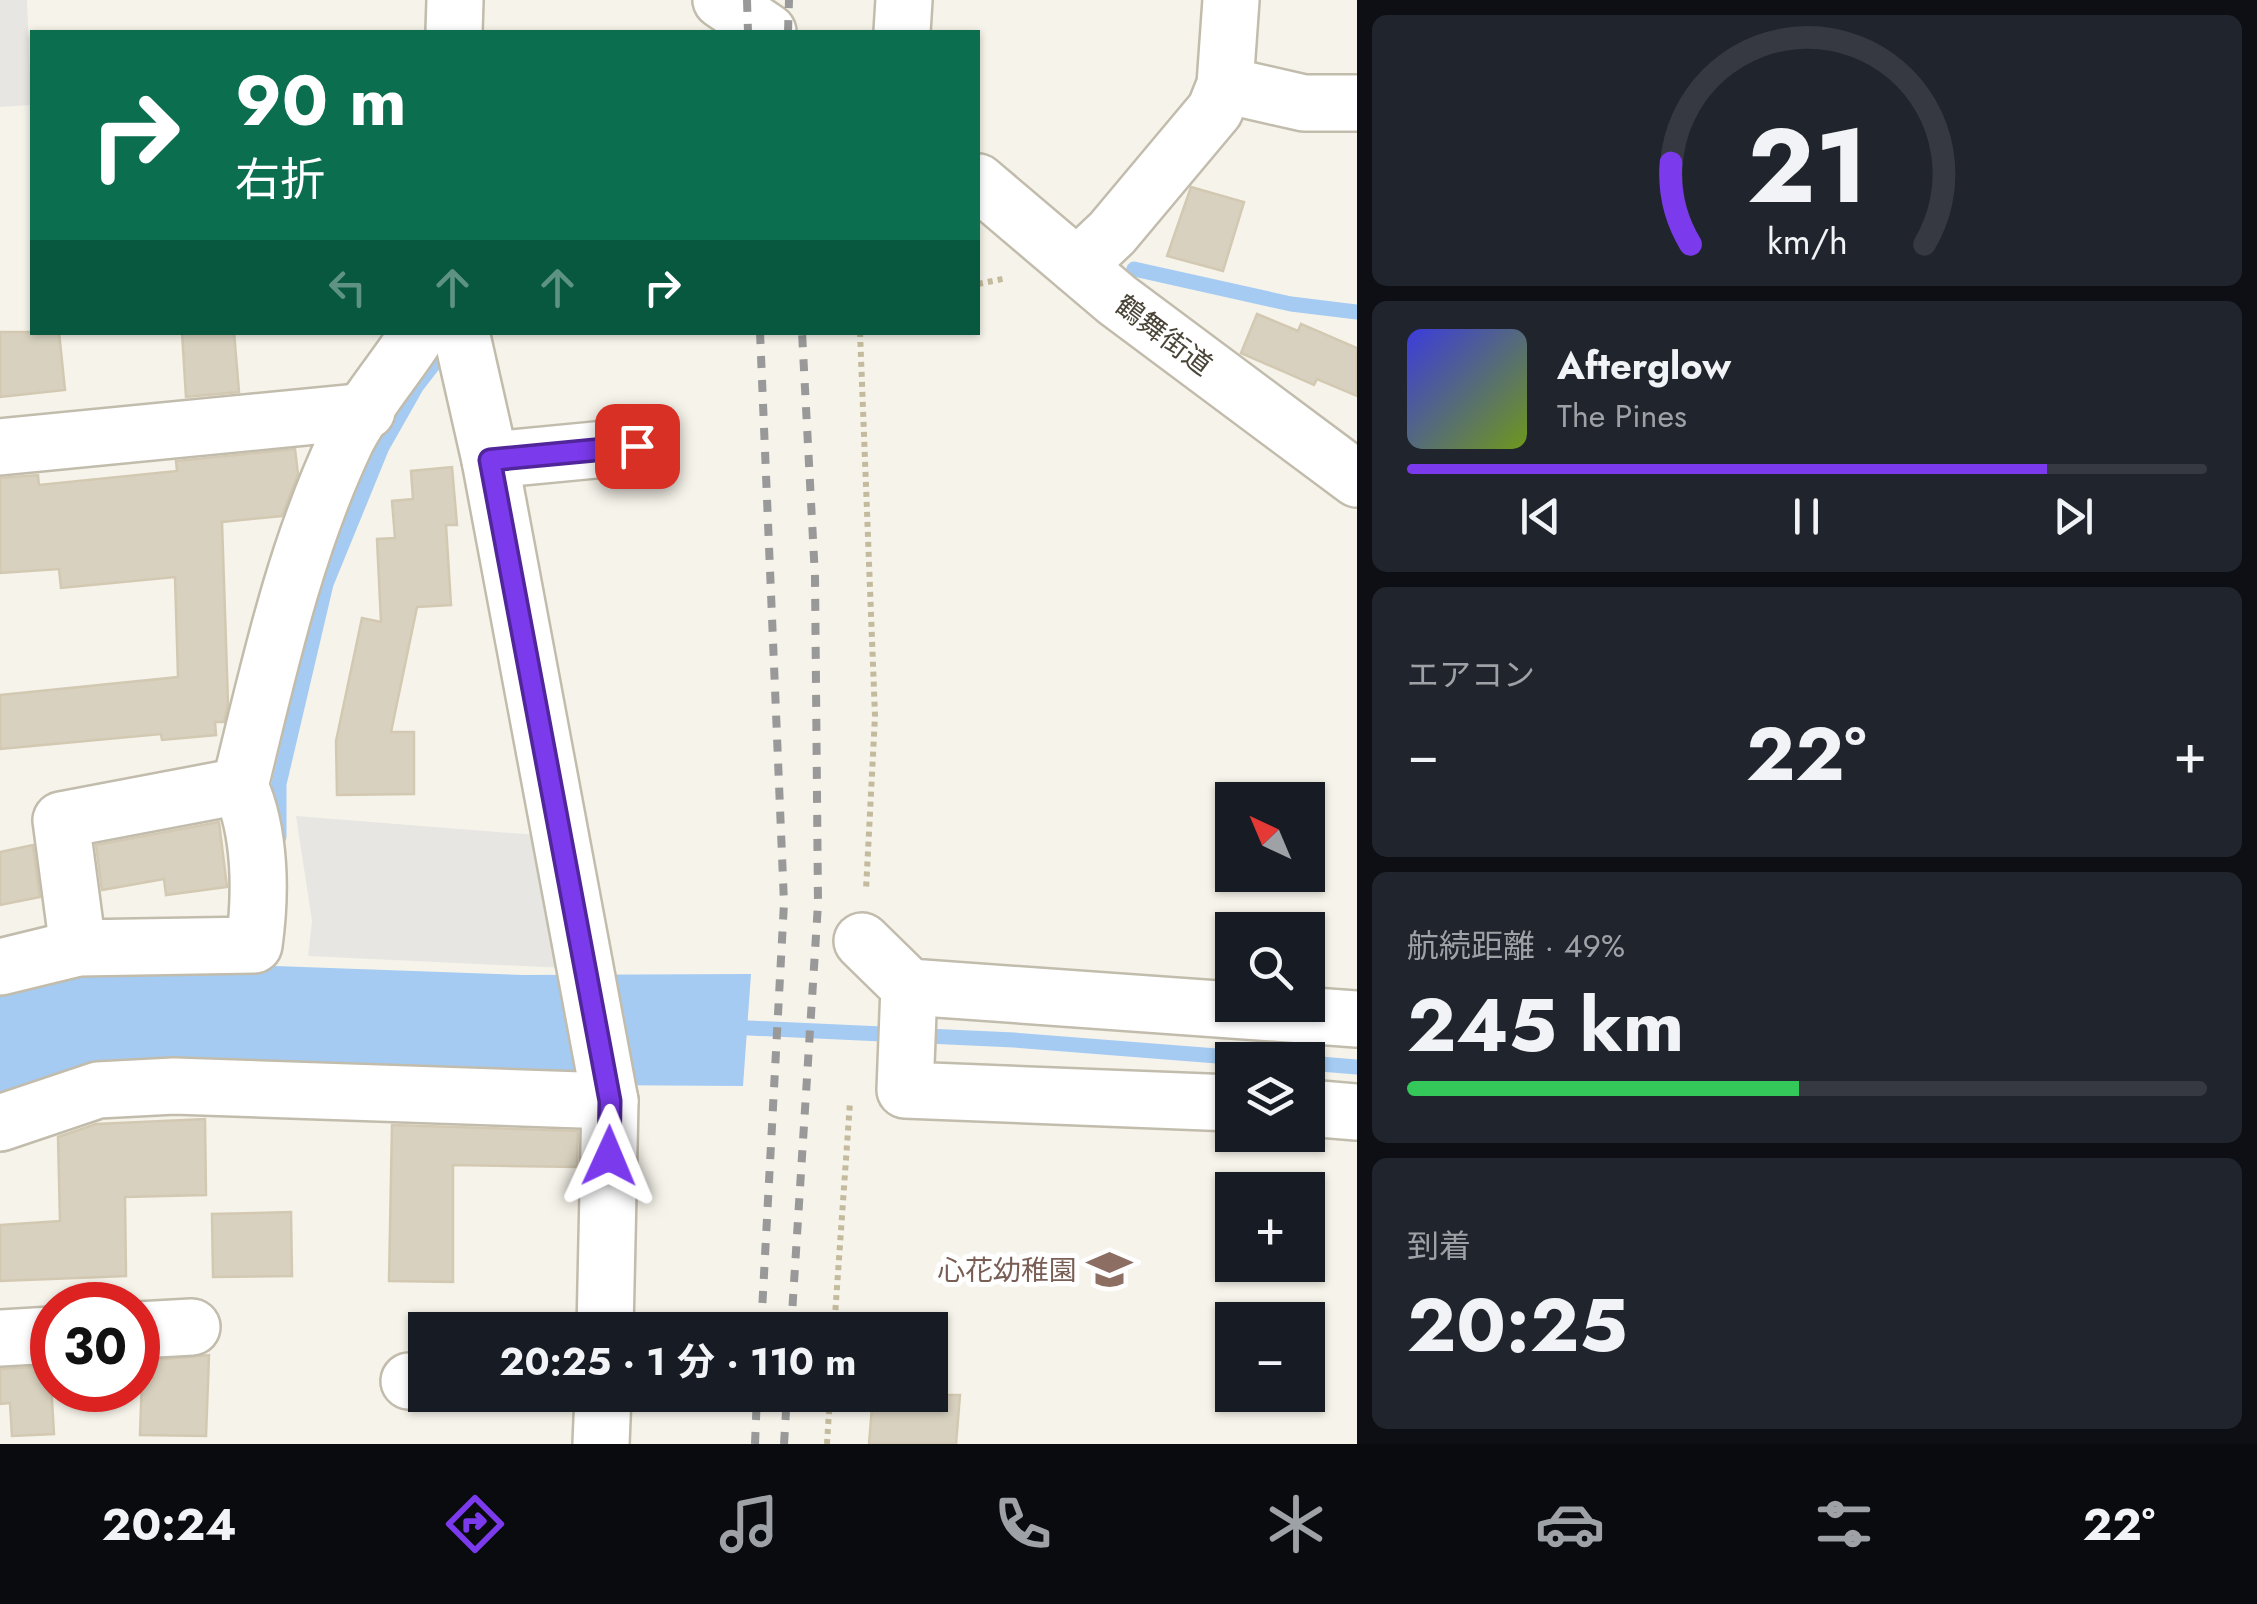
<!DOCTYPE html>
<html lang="ja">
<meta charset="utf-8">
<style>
:root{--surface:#171b24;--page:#20242c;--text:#f1f3f6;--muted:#9ea1a6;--line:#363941;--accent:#7c3aed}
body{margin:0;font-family:Jost,"Noto Sans JP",sans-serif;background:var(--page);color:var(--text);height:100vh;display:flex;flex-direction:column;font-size:38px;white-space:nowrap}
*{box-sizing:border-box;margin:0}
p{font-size:32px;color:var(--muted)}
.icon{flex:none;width:55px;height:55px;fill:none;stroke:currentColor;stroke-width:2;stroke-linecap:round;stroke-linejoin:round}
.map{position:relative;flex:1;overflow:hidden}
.details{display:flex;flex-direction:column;gap:15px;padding:15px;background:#0d0f14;width:900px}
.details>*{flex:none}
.guide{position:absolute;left:30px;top:30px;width:950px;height:305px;border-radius:0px;box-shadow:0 2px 8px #0004;background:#0b6e4f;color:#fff;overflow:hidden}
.needle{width:65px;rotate:316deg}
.tools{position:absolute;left:1215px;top:782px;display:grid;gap:20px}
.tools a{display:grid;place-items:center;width:110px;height:110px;border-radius:0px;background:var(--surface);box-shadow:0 2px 8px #0004;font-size:50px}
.speed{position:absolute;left:30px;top:1282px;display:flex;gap:20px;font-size:50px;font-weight:700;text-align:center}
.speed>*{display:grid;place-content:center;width:130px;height:130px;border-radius:50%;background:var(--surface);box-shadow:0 2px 8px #0004;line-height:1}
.speed .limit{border:15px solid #d22;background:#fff;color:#111}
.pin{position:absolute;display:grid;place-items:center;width:85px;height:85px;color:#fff;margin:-42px;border-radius:20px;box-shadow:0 5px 15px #0006}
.me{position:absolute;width:110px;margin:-55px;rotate:1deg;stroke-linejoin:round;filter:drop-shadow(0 0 8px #0008)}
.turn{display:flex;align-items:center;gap:35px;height:210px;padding:0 40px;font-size:45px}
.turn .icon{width:130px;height:130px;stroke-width:2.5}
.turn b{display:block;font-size:70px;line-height:85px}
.lanes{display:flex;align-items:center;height:95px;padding:0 40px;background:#0003;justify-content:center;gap:50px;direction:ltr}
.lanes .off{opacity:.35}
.big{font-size:75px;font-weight:700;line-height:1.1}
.details .widget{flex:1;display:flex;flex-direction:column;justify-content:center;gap:15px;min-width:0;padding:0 35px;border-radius:15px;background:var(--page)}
.details .dial{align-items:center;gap:0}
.dial svg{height:260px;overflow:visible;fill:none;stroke:var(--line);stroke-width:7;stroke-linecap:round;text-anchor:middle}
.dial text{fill:var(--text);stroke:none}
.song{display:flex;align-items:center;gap:30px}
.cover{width:120px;height:120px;border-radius:15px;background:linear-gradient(135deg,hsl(240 70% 55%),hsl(80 70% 35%))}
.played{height:10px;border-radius:5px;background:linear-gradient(90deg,var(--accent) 80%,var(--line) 80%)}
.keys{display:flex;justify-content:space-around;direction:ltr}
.heat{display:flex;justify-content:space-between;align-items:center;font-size:55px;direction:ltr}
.charge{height:15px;border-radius:8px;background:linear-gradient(90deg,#34c759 49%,var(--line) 0)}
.trip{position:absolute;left:408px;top:1312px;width:540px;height:100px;border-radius:0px;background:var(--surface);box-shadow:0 2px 8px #0004;font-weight:700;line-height:100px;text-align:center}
.menu{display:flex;height:160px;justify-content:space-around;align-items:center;background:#090b0e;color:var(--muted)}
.menu .icon{width:70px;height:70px}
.menu .active{color:var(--accent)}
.menu b{font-size:45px;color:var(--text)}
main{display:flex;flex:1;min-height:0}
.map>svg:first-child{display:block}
.parking{fill:#e7e6e2}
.water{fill:#a5cbf3}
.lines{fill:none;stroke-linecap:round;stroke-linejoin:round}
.stream{stroke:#a5cbf3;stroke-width:15}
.building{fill:#d8d1bf;stroke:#d3c9b2;stroke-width:2.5}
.minor-casing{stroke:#c2bcac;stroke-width:60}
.path{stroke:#c4ba9d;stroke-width:6;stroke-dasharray:5 5;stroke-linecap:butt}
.minor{stroke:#fff;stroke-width:55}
.rail{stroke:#999;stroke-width:8;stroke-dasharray:12 12;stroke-linecap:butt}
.route-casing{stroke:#51269a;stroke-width:25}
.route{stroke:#7c3aed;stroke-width:18}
.labels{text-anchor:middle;stroke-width:10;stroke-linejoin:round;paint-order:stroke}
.street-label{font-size:28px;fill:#4a4538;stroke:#fff}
.education-label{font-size:28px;fill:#785e54;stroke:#fff;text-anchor:end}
</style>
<main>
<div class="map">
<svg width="1357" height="1444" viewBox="0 0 1357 1444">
<rect width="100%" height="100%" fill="#f6f3ea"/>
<g class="parking">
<polygon points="0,0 27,0 31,105 0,107"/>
<polygon points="296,816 549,836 566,968 308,956 312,921"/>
</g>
<polygon class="water" points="164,962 523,975 751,974 743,1086 587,1085 0,1105 0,989 39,978"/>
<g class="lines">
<g class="stream">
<polyline points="1134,269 1291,304 1357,312"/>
<polyline points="279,837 279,784 326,584 382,447 416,387 450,343"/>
<polyline points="728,1027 1014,1040 1268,1060"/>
<polyline points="1308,1063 1357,1067"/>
</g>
</g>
<g class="building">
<polygon points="1191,187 1244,202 1223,271 1167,256"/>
<polygon points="1257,314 1298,331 1301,324 1357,348 1357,396 1317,379 1314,385 1241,353"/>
<polygon points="0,332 59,332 65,390 0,397"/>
<polygon points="182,332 234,332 239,392 186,397"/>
<polygon points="295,449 298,474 282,516 222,522 228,704 224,722 215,722 216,735 162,740 161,734 0,749 0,695 178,677 175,577 61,588 59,569 0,573 0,478 38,475 39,485 177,471 176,461"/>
<polygon points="452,467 457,525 446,525 451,605 417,607 391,732 414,732 414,794 337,795 336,741 362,618 381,622 377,539 395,538 392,501 413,499 411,471"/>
<polygon points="219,822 227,887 166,895 164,879 102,890 96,845"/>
<polygon points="33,845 40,897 0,905 0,852"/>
<polygon points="205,1119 206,1195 125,1197 126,1276 0,1281 0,1225 60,1221 58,1137 96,1124"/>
<polygon points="392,1125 578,1131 577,1167 453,1165 453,1282 389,1281"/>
<polygon points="291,1212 292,1276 213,1277 212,1214"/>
<polygon points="209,1355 206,1436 140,1435 142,1378 153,1378 154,1360"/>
<polygon points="50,1366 54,1434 12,1436 10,1403 0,1404 0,1369"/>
<polygon points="873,1395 960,1395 956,1444 869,1444"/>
</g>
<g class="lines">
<defs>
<g id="minor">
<polyline points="721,0 768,32"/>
<polyline points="454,32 455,0"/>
<polyline points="902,32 904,0"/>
<polyline points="1225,85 1304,103 1357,103"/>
<polyline points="978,182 1117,300 1357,479"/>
<polyline points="1077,266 1112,233 1215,110 1225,85 1231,0"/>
<polyline points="461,332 490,460 610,1101 605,1330"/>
<polyline points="0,447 367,411"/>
<polyline points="490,460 637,446"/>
<polyline points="862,941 909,987 1357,1019"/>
<polyline points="78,948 61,820 240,786"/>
<path d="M 0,967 L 78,948 L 254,945 C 261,895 261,833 240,786 C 269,668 294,551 346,441 C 362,407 398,366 419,332"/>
<polyline points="909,987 905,1090 1232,1103"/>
<polyline points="1308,1108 1357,1112"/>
<polyline points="0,1123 98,1090 174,1086 610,1101"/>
<polyline points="138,1330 192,1327"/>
<polyline points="0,1338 52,1335"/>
<polyline points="409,1381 425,1382"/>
<polyline points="601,1444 603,1395"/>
</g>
</defs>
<use href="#minor" class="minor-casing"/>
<g class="path">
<polyline points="978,284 1007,278"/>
<polyline points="860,332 875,716 866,890"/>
<polyline points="834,1330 850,1102"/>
<polyline points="827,1444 830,1395"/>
</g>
<use href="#minor" class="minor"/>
<g class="rail">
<polyline points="747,0 748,32"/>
<polyline points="788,32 789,0"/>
<polyline points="760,332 784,903 761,1330"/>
<polyline points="791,1330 818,904 815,577 802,332"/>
<polyline points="755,1444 757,1395"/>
<polyline points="784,1444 787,1395"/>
</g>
</g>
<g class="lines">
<defs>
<polyline id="route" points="609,1156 610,1101 490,460 637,446"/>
</defs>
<use href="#route" class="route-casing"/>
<use href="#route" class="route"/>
</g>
<defs>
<symbol id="school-bare" viewBox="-9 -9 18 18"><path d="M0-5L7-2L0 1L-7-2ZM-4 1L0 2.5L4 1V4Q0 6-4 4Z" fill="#8d6e63" stroke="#fff" stroke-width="2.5" paint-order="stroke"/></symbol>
</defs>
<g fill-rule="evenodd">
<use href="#school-bare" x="1078" y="1238" width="63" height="63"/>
</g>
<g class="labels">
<g class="street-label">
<text transform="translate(1164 335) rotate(37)" y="10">鶴舞街道</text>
</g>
<g class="education-label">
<text x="1077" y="1280">心花幼稚園</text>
</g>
</g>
</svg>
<div class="tools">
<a><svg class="needle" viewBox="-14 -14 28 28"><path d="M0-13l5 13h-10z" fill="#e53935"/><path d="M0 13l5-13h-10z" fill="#9ea1a6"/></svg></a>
<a><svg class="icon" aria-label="search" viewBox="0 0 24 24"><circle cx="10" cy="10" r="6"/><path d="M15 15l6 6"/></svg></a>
<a><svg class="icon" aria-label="layers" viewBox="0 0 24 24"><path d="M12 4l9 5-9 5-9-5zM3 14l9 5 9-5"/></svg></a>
<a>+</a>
<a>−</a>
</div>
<div class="speed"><div class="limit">30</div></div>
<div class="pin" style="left:637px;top:446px;background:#d93025"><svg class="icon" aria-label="arrive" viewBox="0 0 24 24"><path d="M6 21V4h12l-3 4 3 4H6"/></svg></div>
<svg class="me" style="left:609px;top:1156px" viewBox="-20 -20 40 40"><path d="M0-17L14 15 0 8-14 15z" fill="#7c3aed" stroke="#fff" stroke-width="4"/></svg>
<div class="trip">20:25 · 1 分 · 110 m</div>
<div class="guide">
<div class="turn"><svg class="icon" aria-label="right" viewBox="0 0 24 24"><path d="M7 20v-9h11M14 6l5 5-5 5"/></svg><div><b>90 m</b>右折</div></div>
<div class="lanes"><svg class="icon off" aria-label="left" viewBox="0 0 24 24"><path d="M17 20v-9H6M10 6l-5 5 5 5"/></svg><svg class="icon off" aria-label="ahead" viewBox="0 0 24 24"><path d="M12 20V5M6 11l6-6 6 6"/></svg><svg class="icon off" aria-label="ahead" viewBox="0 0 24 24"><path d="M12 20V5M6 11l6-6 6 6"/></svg><svg class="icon" aria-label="right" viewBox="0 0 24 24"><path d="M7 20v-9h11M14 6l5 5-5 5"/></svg></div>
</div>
</div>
<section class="details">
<div class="widget dial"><svg viewBox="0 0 100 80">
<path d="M14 69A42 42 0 1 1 86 69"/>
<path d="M14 69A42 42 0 0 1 8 44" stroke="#7c3aed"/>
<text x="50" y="56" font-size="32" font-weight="700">21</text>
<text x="50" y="72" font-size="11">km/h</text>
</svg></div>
<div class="widget">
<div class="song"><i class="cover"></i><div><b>Afterglow</b><p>The Pines</p></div></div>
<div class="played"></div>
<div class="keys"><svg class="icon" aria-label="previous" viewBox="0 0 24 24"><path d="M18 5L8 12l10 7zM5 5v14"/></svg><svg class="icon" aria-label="pause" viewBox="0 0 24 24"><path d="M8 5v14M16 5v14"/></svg><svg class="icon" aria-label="next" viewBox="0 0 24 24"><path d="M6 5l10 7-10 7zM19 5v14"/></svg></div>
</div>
<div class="widget"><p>エアコン</p>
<div class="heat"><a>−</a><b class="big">22°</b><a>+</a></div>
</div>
<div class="widget"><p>航続距離 · 49%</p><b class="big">245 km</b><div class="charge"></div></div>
<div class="widget"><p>到着</p><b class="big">20:25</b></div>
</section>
</main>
<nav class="menu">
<b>20:24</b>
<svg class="icon active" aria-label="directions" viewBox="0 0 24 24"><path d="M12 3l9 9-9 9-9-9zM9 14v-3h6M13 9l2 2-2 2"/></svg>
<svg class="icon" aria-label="music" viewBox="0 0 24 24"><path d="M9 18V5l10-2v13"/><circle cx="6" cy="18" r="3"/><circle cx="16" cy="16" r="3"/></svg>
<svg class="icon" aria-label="phone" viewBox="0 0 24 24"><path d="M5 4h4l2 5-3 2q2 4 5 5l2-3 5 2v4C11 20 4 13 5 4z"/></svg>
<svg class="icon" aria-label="climate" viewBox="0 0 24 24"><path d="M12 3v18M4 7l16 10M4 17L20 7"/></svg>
<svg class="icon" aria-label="car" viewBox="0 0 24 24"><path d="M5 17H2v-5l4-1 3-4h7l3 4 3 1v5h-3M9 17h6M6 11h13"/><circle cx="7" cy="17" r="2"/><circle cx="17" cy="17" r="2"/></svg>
<svg class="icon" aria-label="filters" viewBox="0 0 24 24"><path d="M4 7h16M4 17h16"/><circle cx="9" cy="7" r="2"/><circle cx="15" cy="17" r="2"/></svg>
<b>22°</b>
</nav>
